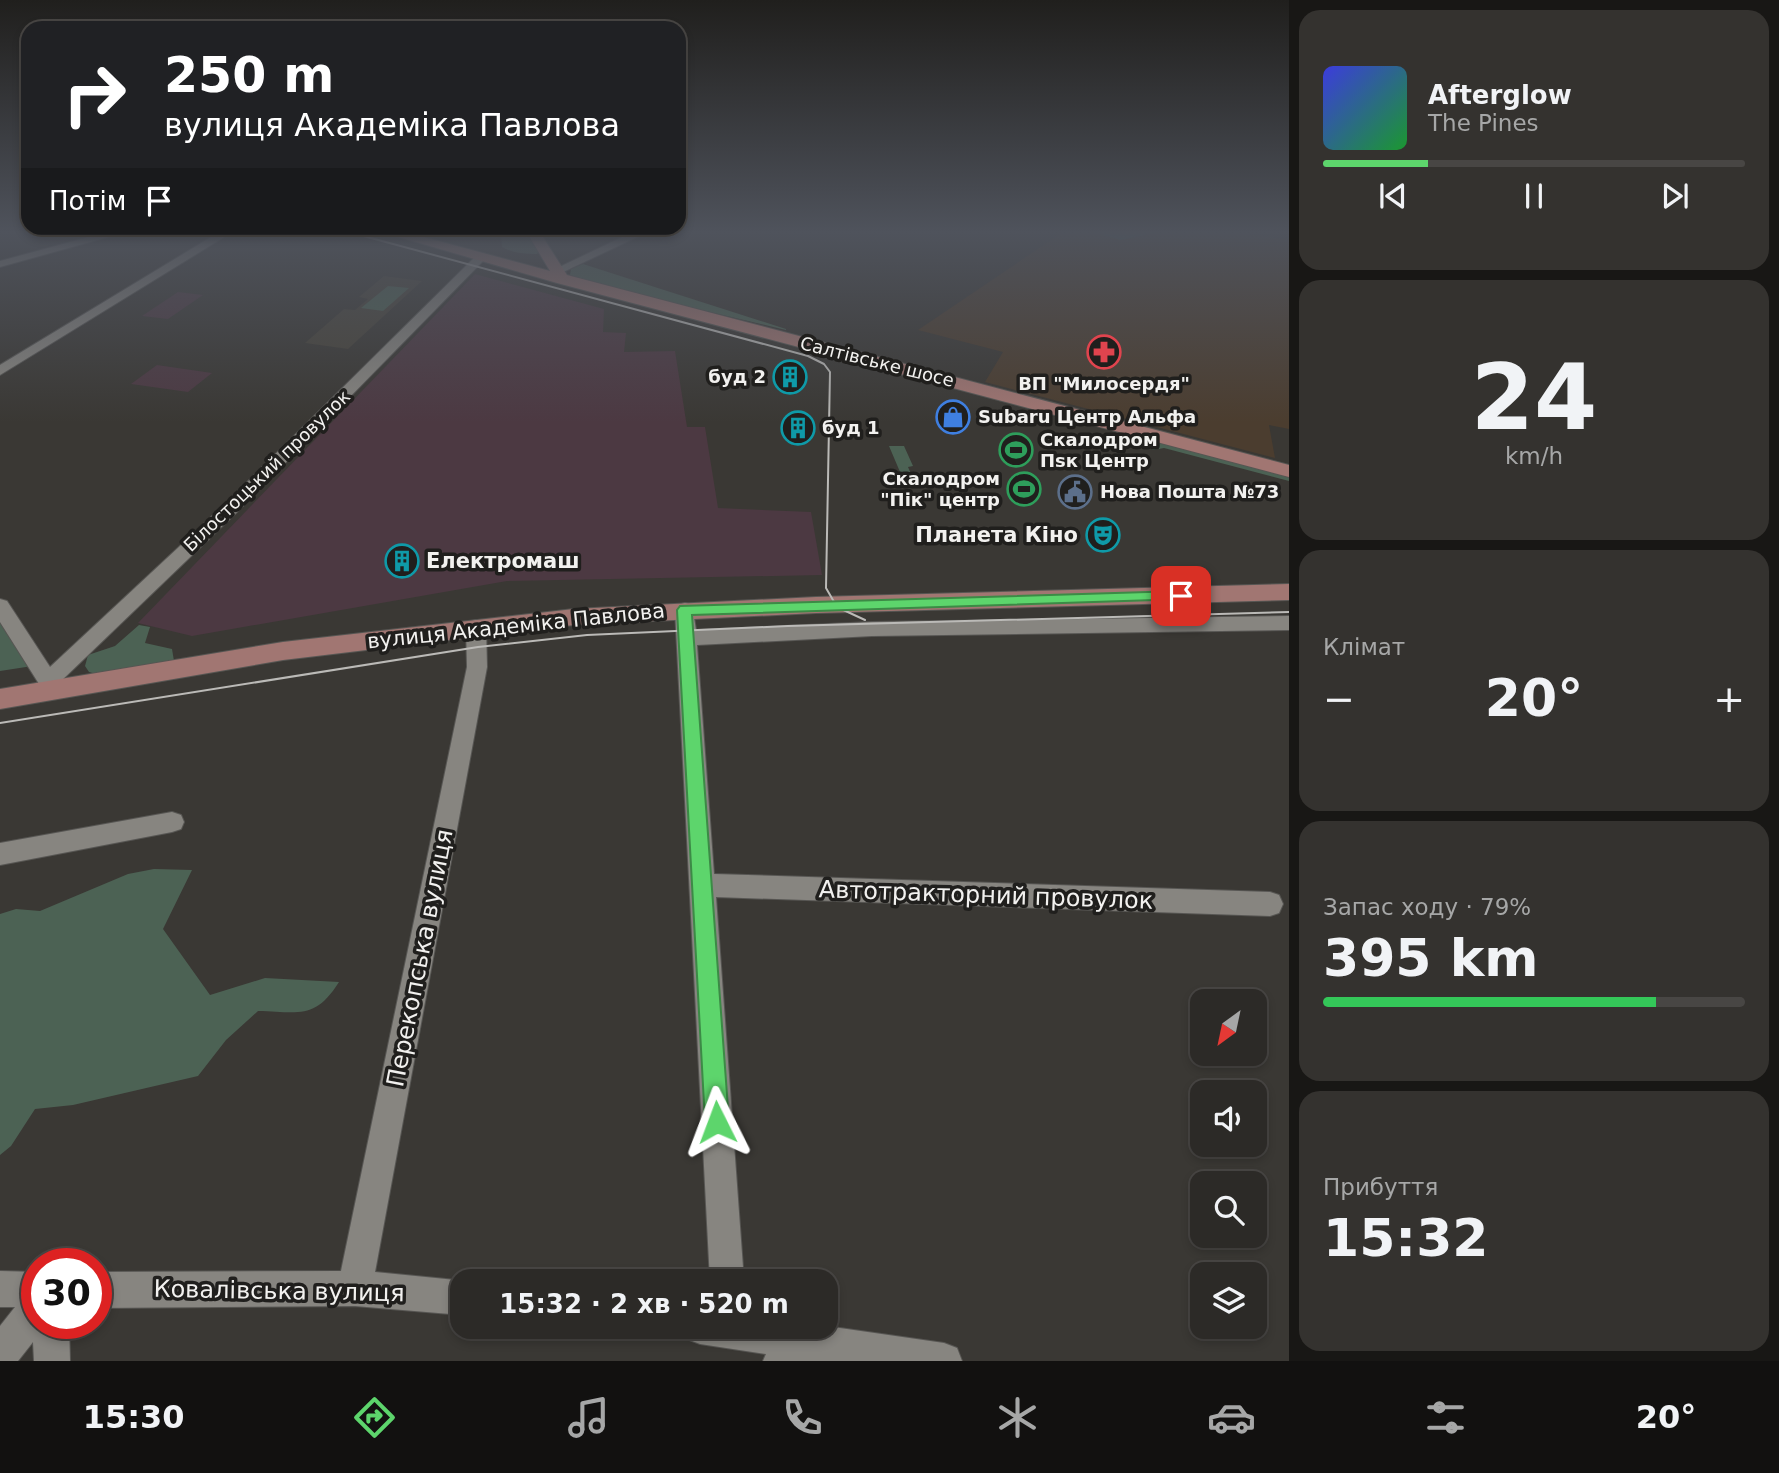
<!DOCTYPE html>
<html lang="uk">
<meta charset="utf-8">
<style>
:root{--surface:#2c2a27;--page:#34322f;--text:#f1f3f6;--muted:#a6a7a7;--line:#484644;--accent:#5dd56c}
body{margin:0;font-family:"DejaVu Sans",sans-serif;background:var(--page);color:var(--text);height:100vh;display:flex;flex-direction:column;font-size:26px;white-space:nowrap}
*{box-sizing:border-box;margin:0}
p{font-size:23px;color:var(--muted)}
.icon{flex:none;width:38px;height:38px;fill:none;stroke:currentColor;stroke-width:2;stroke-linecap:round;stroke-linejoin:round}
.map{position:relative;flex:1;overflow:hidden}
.sheet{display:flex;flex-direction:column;gap:10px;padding:10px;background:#181715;width:490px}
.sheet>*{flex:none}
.guide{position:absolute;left:21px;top:21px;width:665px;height:214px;border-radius:21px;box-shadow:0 4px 10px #0003,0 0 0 2px var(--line);background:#202124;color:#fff;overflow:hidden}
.needle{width:46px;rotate:213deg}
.buttons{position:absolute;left:1190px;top:989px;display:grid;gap:14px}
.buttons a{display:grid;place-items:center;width:77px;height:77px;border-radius:14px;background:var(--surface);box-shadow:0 4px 10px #0003,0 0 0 2px var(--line);font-size:35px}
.speed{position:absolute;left:21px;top:1248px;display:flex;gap:14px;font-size:35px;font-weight:700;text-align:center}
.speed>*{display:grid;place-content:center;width:91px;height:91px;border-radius:50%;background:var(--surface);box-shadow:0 4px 10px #0003,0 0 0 2px var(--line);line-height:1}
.speed .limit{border:10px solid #d22;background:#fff;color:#111}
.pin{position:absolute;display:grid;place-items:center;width:60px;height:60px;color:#fff;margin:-30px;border-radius:14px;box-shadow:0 4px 10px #0006}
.me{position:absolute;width:77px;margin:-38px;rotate:357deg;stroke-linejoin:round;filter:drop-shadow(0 0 5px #0008)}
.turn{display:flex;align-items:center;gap:24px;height:147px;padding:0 28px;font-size:32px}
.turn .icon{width:91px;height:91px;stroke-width:2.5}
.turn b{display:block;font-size:49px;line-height:60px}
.then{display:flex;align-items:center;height:66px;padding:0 28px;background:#0003;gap:14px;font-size:26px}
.big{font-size:52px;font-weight:800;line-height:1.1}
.sheet .widget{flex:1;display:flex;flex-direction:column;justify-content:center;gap:10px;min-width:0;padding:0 24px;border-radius:21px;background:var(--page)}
.sheet .dial{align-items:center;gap:0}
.dial b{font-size:91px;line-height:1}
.song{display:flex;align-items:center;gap:21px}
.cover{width:84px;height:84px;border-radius:10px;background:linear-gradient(135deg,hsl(240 70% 55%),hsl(130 70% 35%))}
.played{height:7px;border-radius:4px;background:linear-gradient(90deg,var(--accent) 25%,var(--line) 25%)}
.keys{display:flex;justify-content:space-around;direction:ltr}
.heat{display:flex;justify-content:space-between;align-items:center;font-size:38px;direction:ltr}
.charge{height:10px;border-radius:5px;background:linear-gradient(90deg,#34c759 79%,var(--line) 0)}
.trip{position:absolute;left:450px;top:1269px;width:388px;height:70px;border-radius:21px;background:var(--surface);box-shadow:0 4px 10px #0003,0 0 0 2px var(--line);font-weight:800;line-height:70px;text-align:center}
.tab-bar{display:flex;height:112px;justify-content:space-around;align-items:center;background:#121110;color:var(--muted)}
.tab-bar .icon{width:49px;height:49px}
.tab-bar .selected{color:var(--accent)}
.tab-bar b{font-size:32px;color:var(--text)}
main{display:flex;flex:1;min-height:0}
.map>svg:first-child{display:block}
.built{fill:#47433a}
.industrial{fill:#4c3942}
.medical{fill:#4b3d2f}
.green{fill:#4c6254}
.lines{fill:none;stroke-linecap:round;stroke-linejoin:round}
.river{fill:#265a5b;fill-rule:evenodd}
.minor-casing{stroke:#575653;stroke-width:2}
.major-casing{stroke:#575653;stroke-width:2}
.minor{fill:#878580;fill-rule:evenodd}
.major{fill:#a17672;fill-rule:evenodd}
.tram{stroke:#bbbab7;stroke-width:2}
.route{fill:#5dd56c;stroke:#3c8a46;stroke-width:2}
.labels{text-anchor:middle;stroke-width:7;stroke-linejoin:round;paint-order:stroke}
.far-street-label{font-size:18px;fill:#f2f1ef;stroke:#201f1d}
.far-poi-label{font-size:18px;font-weight:bold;fill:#f2f1ef;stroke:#201f1d;text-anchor:start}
.poi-label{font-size:21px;font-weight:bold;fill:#f2f1ef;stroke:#201f1d;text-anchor:end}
.street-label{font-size:21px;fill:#f2f1ef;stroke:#201f1d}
.near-street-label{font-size:24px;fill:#f2f1ef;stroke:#201f1d}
</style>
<main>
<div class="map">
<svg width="1289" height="1361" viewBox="0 0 1289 1361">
<rect width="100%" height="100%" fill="#3a3834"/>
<polygon class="built" points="384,276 422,281 348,349 305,343 344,309 355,310 368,299 359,297"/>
<g class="industrial">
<polygon points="475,274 604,309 603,332 626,333 624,352 675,351 687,427 705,427 718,508 811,512 822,575 507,581 192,636 138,623"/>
<polygon points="178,292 203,295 168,319 142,316"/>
<polygon points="157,365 212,373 188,392 131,384"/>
</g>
<polygon class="medical" points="1226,231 1289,240 1289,429 1269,425 1275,458 985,382 1003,352 918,330 1063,232"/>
<g class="green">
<path d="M 501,231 L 525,231 L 540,251 L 537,254 C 525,254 513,253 502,247 Z"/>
<polygon points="583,264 786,329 786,330 621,291 570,275 571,269"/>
<polygon points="388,286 409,288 383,311 361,308"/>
<polygon points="1152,439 1289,476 1289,481 1164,448 1153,450 1145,445 1146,441"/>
<polygon points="889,446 904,446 913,466 908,467 916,485 906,486"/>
<polygon points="0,606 39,665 0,671"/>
<polygon points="139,625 150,627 145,643 172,649 174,661 96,674 89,672 85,666 88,655 115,646"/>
<path d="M 154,869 L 192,870 L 163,929 L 210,995 L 265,978 L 339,982 C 315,1020 299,1012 258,1011 L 226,1040 L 198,1076 L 73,1105 L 35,1109 L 11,1146 L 0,1155 L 0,914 L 16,909 L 40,911 L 128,874 Z"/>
</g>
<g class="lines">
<polygon class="river" points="1089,231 1162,231 1121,240"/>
<defs>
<g id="minor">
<polygon points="111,231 130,231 0,267 0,261"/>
<polygon points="221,231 234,231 0,375 0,365"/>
<polygon points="635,231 650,231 561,273 551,271"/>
<polygon points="477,255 487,257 236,513 60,682 64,689 60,695 53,697 46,695 0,622 0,599 7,601 50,667 224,505"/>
<polygon points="685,603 692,605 696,630 872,622 1289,616 1289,630 872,636 697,645 714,874 1270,892 1279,895 1283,904 1279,913 1270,916 716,897 744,1281 710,1281 675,610 678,605"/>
<polygon points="476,620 483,622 486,627 487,667 375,1272 466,1281 462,1281 462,1315 355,1306 96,1308 96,1272 341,1271 467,667 466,627 469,622"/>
<polygon points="172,812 181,815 184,822 181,829 172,832 0,865 0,843"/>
<polygon points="0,1271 37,1272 37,1323 69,1323 70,1361 34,1361 33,1342 18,1361 0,1361 0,1326 15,1307 0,1307"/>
<polygon points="682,1326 826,1326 944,1343 957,1348 962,1361 763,1361 766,1354 700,1344 687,1339"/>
</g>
<g id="major">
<polygon points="378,231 401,231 550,271 526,231 539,231 567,275 1289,465 1289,477 557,283"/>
<polygon points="1289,584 1289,600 816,613 574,625 283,660 0,709 0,689 283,642 574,609 816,597"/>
</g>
</defs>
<use href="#minor" class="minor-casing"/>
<use href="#major" class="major-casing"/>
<use href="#minor" class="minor"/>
<use href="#major" class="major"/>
<g class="tram">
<polyline points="345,231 808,356 824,364 830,372 826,588 837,607 865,620"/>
<polyline points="0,723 478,647 587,635 788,626 1289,612"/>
</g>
</g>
<linearGradient id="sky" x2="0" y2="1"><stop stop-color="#201f1d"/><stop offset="0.55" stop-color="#4f535c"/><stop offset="1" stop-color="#4f535c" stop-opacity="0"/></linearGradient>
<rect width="1289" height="422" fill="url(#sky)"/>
<polygon class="route" points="1181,591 1188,596 1186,599 692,615 729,1122 725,1131 717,1134 708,1131 705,1122 677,610 680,606"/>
<defs>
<symbol id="pharmacy-ring" viewBox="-11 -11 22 22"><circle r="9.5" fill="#201f1d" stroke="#e0444e" stroke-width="1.5"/><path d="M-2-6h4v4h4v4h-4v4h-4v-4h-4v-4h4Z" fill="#e0444e"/></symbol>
<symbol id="building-ring" viewBox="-11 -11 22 22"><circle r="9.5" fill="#201f1d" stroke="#0f9aa8" stroke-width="1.5"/><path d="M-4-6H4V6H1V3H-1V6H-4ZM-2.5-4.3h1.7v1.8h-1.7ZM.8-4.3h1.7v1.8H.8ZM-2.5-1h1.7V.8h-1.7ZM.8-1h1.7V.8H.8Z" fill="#0f9aa8"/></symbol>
<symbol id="shop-ring" viewBox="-11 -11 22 22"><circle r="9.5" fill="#201f1d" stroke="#3f7fe0" stroke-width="1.5"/><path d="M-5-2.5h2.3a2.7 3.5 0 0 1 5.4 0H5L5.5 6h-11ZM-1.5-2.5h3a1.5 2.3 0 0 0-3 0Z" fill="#3f7fe0"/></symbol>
<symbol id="stadium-ring" viewBox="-11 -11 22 22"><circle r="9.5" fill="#201f1d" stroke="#2e9e5b" stroke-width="1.5"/><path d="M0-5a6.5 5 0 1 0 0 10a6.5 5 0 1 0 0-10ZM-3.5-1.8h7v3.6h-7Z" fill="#2e9e5b"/></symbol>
<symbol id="civic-ring" viewBox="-11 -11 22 22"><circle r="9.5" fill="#201f1d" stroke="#5c6f8a" stroke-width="1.5"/><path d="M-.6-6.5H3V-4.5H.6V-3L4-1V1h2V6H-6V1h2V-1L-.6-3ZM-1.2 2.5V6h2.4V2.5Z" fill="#5c6f8a"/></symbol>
<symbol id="theatre-ring" viewBox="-11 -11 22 22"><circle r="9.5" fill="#201f1d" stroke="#0f9aa8" stroke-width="1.5"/><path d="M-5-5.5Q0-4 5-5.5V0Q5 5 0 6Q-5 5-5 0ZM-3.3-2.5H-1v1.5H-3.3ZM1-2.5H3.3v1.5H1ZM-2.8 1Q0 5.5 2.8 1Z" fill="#0f9aa8"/></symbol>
</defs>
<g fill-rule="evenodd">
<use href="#pharmacy-ring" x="1085" y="333" width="38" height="38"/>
<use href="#building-ring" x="771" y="358" width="38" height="38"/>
<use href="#shop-ring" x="934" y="398" width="38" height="38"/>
<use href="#building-ring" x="779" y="409" width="38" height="38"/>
<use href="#stadium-ring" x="997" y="431" width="38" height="38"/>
<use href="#stadium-ring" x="1005" y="470" width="38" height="38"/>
<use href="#civic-ring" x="1056" y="473" width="38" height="38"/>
<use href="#theatre-ring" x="1084" y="516" width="38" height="38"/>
<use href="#building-ring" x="383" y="542" width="38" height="38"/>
</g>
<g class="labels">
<g class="far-street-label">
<text transform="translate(877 362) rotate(14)" y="6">Салтівське шосе</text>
<text transform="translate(267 471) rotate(-44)" y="6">Білостоцький провулок</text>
</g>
<g class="far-poi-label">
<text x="766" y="383" text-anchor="end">буд 2</text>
<text x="1104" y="390" text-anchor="middle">ВП "Милосердя"</text>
<text x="978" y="423">Subaru Центр Альфа</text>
<text x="822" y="434">буд 1</text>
<text x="1040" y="446">Скалодром<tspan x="1040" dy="21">Пsк Центр</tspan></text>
<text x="1000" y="485" text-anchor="end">Скалодром<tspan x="1000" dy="21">"Пік" центр</tspan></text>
<text x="1100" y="498">Нова Пошта №73</text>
</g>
<g class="poi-label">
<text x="1078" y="542">Планета Кіно</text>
<text x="426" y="568" text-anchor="start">Електромаш</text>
</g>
<g class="street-label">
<text transform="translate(516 626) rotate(-6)" y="7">вулиця Академіка Павлова</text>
</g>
<g class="near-street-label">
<text transform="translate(986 895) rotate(2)" y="8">Автотракторний провулок</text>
<text transform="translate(420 958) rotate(-79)" y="8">Перекопська вулиця</text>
<text transform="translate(279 1291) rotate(1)" y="8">Ковалівська вулиця</text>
</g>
</g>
</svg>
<div class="buttons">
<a><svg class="needle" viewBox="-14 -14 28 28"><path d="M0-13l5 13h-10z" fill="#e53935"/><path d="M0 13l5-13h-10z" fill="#a6a7a7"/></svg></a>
<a><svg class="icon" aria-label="sound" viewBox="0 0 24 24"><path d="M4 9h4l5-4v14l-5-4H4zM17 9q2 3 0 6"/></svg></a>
<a><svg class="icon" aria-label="search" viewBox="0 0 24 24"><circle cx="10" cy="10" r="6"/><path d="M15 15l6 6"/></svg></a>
<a><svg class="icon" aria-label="layers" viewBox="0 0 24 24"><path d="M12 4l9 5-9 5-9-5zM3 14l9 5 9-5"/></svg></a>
</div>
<div class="speed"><div class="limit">30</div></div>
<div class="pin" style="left:1181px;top:596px;background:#d93025"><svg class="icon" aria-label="arrive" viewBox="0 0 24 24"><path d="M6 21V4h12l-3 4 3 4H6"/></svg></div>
<svg class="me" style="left:717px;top:1122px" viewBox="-20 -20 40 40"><path d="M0-17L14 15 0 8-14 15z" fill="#5dd56c" stroke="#fff" stroke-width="4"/></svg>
<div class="trip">15:32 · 2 хв · 520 m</div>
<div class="guide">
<div class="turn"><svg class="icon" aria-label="right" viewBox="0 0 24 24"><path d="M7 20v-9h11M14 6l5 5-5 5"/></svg><div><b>250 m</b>вулиця Академіка Павлова</div></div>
<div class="then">Потім<svg class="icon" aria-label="arrive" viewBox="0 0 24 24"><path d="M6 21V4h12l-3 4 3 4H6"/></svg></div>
</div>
</div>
<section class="sheet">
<div class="widget">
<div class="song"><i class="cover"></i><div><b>Afterglow</b><p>The Pines</p></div></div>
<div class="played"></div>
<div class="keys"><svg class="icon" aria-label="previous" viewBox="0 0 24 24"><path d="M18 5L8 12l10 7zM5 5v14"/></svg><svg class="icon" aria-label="pause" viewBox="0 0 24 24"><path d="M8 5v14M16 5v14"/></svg><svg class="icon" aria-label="next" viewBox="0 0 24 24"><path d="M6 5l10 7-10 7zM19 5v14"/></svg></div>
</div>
<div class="widget dial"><b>24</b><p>km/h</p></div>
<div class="widget"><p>Клімат</p>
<div class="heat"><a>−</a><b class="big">20°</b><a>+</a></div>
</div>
<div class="widget"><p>Запас ходу · 79%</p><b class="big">395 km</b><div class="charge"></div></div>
<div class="widget"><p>Прибуття</p><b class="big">15:32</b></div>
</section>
</main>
<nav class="tab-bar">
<b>15:30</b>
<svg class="icon selected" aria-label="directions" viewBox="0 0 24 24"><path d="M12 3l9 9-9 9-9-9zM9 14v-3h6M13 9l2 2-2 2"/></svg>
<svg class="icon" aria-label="music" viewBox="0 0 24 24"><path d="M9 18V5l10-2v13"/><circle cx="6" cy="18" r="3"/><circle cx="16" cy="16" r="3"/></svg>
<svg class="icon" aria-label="phone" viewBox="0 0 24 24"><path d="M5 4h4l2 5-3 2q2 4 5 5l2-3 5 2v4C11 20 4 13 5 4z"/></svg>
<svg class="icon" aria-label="climate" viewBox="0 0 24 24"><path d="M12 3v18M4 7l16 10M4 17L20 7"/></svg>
<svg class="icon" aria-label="car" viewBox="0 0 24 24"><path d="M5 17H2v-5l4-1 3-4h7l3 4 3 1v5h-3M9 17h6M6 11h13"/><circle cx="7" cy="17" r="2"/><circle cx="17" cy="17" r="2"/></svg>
<svg class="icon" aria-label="filters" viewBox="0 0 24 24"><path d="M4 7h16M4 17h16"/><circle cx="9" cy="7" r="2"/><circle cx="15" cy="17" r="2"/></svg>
<b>20°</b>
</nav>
